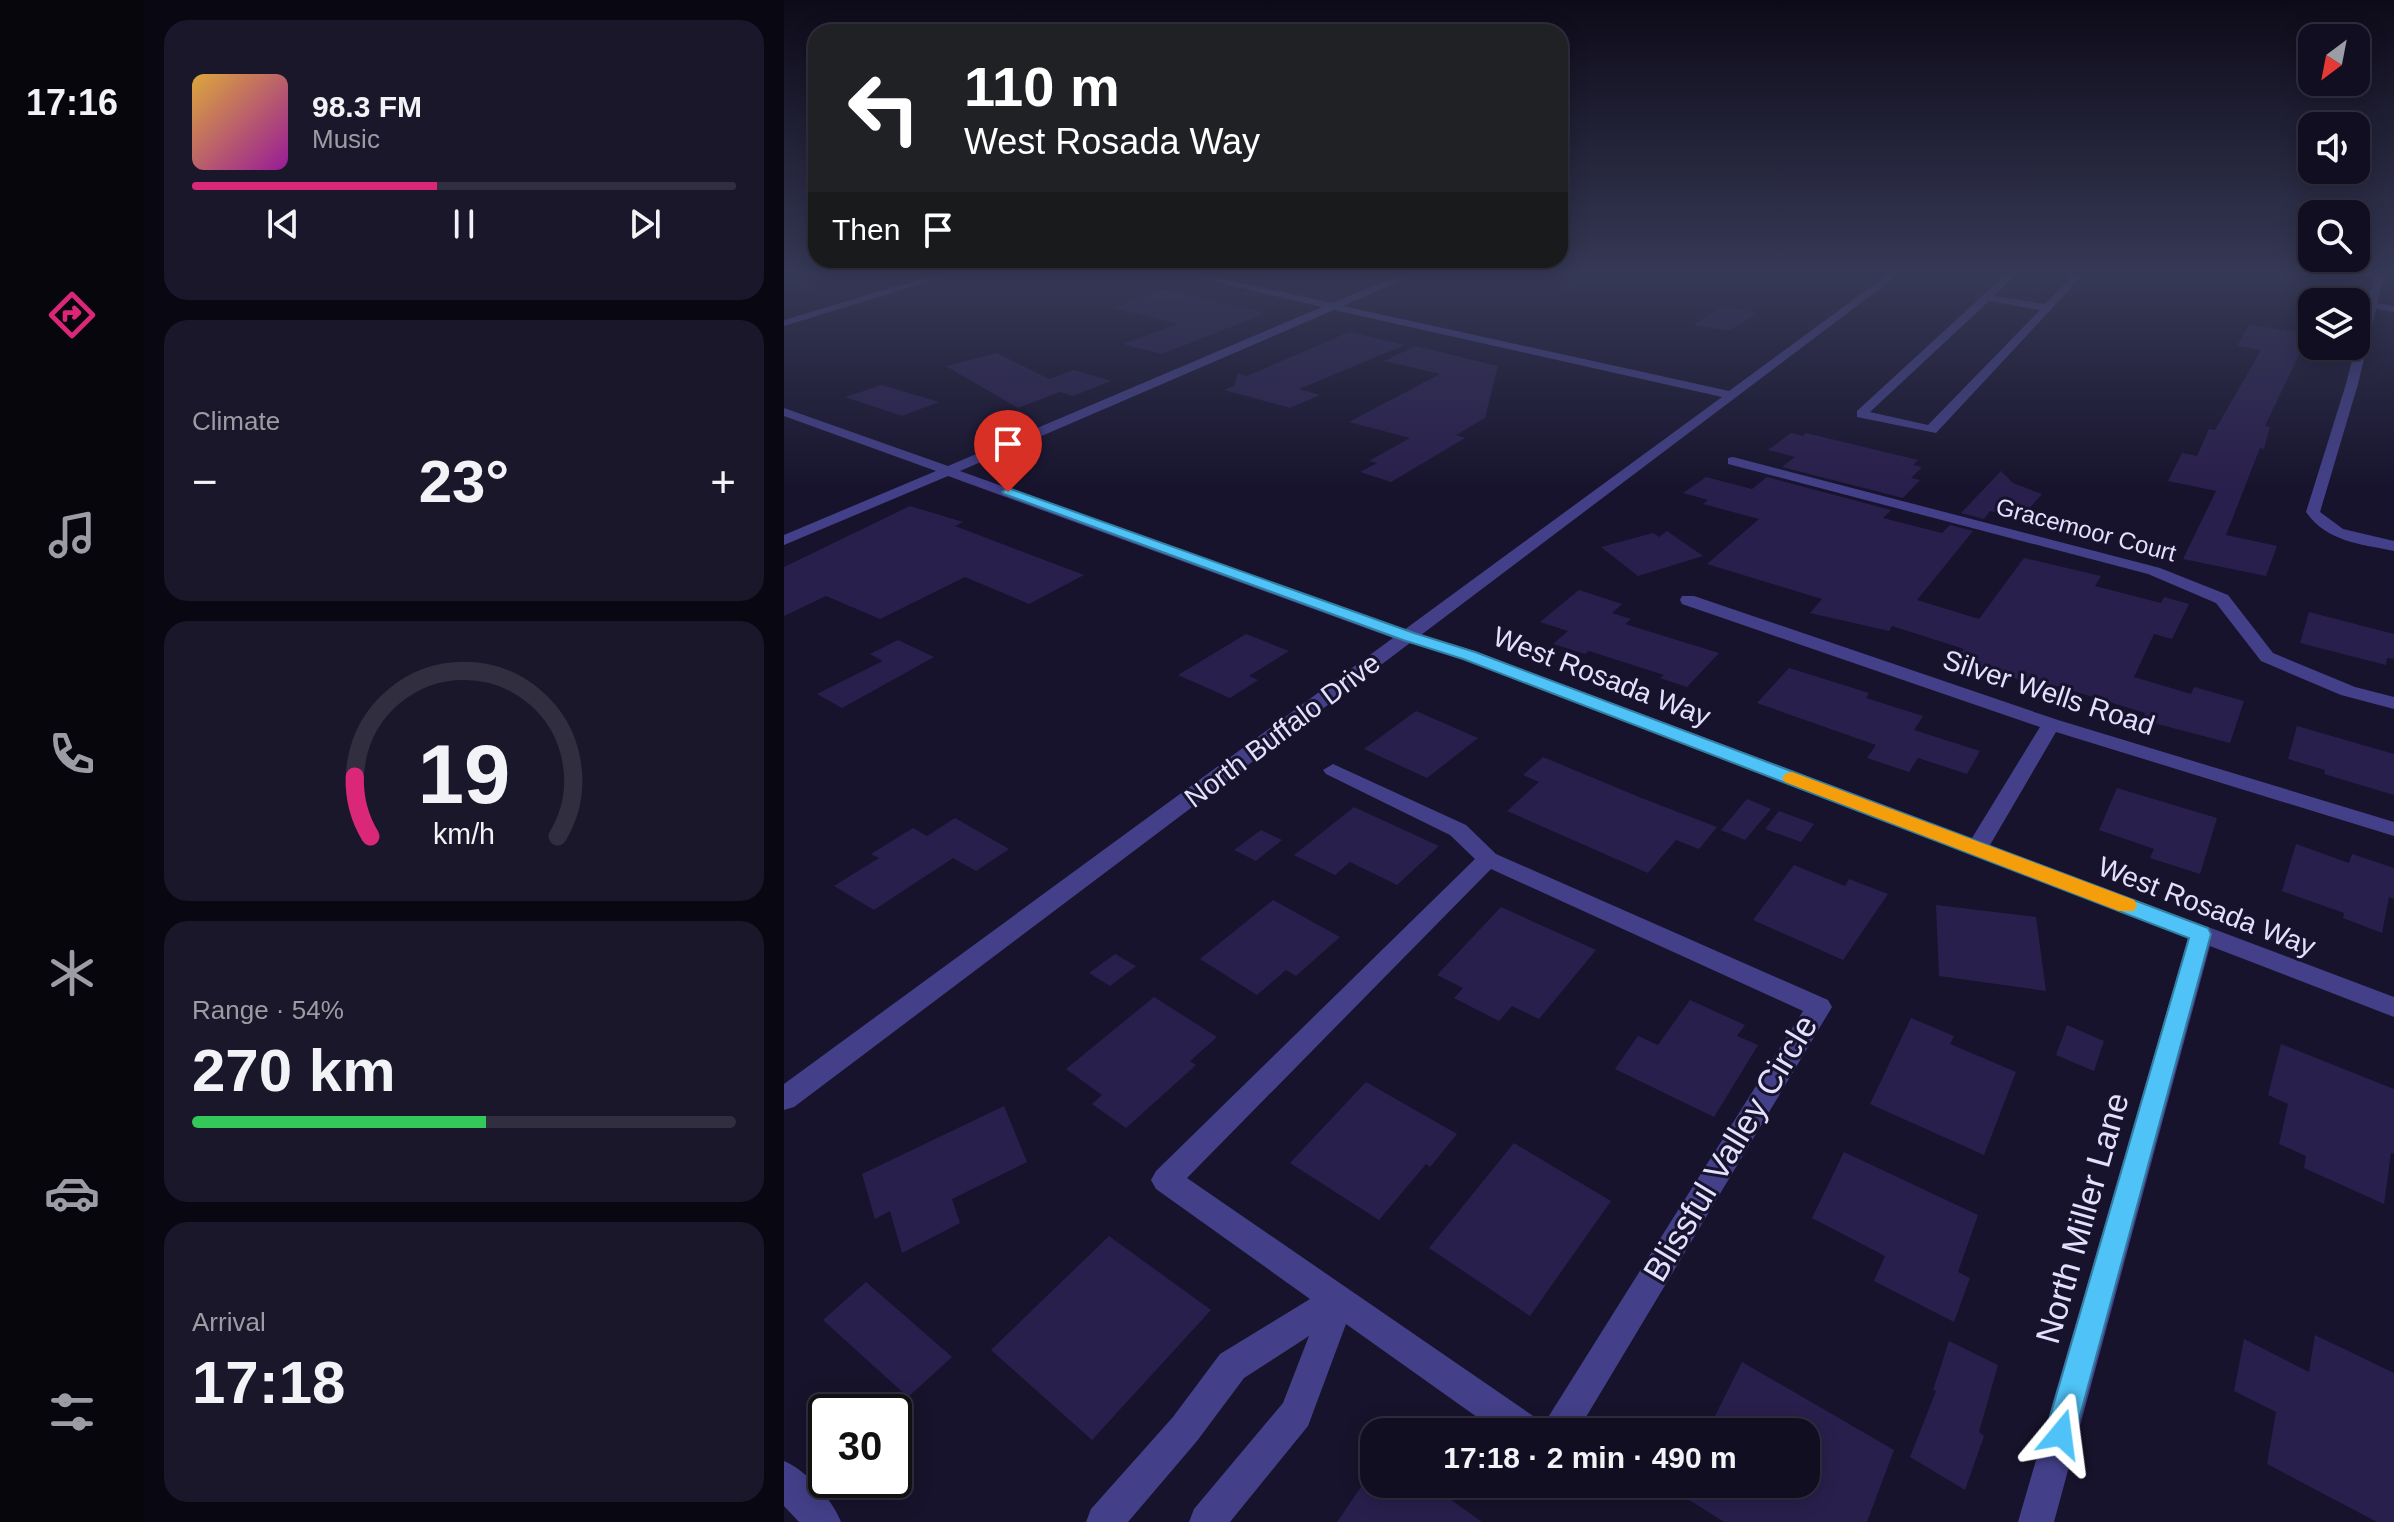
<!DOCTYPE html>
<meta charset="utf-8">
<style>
:root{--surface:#110e21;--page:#1a172a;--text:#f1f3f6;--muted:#9c9ca5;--line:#302e3f;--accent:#db2777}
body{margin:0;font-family:Helvetica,sans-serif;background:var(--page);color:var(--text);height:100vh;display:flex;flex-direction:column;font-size:30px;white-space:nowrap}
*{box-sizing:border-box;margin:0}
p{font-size:26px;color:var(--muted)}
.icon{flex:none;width:44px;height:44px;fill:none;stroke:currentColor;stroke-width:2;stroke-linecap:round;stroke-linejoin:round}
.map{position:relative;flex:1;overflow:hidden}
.sheet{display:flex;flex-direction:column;gap:20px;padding:20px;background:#090812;width:640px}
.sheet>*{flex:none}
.guide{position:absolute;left:24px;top:24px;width:760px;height:244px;border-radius:24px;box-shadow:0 4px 20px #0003,0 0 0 2px var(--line);background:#202124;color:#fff;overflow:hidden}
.needle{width:52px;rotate:212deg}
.tools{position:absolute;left:1514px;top:24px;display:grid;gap:16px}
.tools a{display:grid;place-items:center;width:72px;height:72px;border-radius:16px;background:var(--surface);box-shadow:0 4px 20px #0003,0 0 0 2px var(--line);font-size:40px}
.speed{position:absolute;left:24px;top:1394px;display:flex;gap:16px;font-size:40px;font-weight:700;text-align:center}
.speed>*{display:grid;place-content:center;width:104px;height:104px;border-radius:50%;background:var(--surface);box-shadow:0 4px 20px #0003,0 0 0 2px var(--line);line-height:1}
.speed .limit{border:4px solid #111;border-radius:12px;background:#fff;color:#111}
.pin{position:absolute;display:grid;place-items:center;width:68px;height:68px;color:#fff;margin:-82px -34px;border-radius:50% 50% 50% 0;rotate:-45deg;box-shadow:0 0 8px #0007}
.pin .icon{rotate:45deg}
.me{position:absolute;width:88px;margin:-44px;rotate:16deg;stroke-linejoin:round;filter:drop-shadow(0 0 6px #0008)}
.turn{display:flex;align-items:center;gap:28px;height:168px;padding:0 24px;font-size:36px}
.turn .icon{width:104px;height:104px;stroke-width:2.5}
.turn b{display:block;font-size:56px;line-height:68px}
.then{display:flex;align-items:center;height:76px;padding:0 24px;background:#0003;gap:16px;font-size:30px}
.big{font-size:60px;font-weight:600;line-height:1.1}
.sheet .widget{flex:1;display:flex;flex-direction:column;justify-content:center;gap:12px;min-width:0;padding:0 28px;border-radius:24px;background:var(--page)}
.sheet .dial{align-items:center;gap:0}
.dial svg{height:208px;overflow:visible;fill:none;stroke:var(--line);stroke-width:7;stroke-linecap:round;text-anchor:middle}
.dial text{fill:var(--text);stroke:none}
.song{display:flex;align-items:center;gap:24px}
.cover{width:96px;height:96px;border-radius:12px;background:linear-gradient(135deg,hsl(40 70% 55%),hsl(300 70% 35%))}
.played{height:8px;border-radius:4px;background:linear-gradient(90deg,var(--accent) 45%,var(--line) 45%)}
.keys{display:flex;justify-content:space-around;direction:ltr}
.heat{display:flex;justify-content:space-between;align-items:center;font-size:44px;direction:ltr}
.charge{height:12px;border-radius:6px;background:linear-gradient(90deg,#34c759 54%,var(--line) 0)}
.trip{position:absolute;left:576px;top:1418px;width:460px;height:80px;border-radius:24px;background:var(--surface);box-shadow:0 4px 20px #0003,0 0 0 2px var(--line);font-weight:600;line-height:80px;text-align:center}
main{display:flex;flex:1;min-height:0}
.tabs{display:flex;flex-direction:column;width:144px;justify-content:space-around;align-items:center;background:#07060d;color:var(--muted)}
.tabs .icon{width:56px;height:56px}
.tabs .current{color:var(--accent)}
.tabs b{font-size:36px;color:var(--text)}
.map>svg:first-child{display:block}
.building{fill:#291f4c}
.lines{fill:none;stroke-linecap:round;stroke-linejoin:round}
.minor{fill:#434089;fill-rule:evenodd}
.route{fill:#4fc3f7;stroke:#337fa1;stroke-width:2}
.slow{fill:#f59e0b}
.labels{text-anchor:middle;stroke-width:6;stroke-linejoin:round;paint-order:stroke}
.far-street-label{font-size:24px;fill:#e3dffe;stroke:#17132c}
.street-label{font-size:28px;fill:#e3dffe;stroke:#17132c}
.near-street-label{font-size:34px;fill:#e3dffe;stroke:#17132c}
</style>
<main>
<nav class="tabs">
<b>17:16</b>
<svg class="icon current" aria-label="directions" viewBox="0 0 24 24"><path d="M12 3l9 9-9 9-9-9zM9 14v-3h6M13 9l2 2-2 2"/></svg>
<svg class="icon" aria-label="music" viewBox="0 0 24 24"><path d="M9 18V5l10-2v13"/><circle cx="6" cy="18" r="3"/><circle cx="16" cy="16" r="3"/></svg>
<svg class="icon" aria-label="phone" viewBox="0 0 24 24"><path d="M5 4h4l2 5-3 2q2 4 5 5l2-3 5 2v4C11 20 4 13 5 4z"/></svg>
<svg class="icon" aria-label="climate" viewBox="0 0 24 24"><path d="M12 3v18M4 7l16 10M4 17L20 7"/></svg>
<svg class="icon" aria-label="car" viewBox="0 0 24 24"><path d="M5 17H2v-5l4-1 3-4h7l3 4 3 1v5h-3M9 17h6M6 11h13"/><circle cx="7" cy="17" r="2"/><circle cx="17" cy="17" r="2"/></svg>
<svg class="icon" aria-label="filters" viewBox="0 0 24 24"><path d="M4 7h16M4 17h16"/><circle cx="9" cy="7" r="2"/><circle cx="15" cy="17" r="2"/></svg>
</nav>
<section class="sheet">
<div class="widget">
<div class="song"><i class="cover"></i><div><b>98.3 FM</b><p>Music</p></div></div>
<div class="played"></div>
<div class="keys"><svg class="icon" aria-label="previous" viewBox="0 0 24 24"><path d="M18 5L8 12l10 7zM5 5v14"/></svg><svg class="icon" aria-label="pause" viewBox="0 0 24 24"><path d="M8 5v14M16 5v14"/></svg><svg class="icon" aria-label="next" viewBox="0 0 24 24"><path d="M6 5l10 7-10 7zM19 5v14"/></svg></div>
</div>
<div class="widget"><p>Climate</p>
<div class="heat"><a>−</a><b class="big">23°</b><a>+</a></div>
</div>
<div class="widget dial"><svg viewBox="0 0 100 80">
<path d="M14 69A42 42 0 1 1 86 69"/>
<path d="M14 69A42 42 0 0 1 8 46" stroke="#db2777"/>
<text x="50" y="56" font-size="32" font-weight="700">19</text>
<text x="50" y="72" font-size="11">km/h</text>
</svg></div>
<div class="widget"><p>Range · 54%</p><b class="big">270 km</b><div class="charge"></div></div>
<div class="widget"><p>Arrival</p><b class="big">17:18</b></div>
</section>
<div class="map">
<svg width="1610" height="1522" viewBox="0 0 1610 1522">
<rect width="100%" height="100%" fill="#17132c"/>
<g class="building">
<polygon points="380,290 473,311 480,314 378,354 339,344 394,324 328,308"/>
<polygon points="939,306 974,313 945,331 909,325"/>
<polygon points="1465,325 1515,332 1514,336 1523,338 1481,426 1486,427 1480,449 1476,448 1442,535 1493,546 1482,576 1399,559 1432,491 1384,481 1398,453 1413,456 1425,429 1431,430 1477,350 1453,346"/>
<polygon points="565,332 621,345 515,389 536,395 506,408 440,390 450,386 454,373 463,376"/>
<polygon points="631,346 714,366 701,418 672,435 681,438 607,482 576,472 593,463 585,461 626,438 565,422 656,374 600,361"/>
<polygon points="213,353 265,379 290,370 327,381 289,396 276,392 234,408 162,366"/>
<polygon points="98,385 155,402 118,416 61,397"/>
<polygon points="1007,433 1019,436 1022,433 1134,460 1129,465 1138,467 1127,478 1136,480 1119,498 998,467 1011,457 984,450"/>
<polygon points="1217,471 1229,483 1258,494 1236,519 1206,511 1200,519 1177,513"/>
<polygon points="922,477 968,489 983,477 1107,510 1099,518 1158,533 1166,525 1189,531 1133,600 1195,619 1240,558 1317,576 1311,586 1377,603 1380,597 1405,604 1388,639 1370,634 1350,677 1407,694 1410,687 1460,701 1446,743 1358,720 1361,713 1273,686 1270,691 1171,659 1180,649 1108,626 1105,631 1026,613 1038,599 923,564 975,519 919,504 924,500 899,493"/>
<polygon points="126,506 179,522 171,526 300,575 245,604 181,577 96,619 42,596 0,616 0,567"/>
<polygon points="883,531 919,556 854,576 817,547 869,533 875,537"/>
<polygon points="795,590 838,604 828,613 847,619 841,624 935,653 903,687 876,678 880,675 805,651 801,654 769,644 784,631 756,622"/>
<polygon points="1525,612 1610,634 1610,659 1603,658 1602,665 1516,643"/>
<polygon points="462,634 505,651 465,676 474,680 446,698 394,675"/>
<polygon points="114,640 150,657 58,708 33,694 99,661 86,654"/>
<polygon points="1005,668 1085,693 1082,698 1139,716 1130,730 1196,751 1183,774 1134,758 1125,772 1083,758 1092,745 973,703"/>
<polygon points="632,711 694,738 643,778 580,749"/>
<polygon points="1513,726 1610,754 1610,795 1540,774 1541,770 1504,759"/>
<polygon points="759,757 860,799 933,827 915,849 892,840 864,873 723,811 755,782 739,775"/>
<polygon points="1333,788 1433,818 1416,874 1366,858 1370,849 1315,830"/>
<polygon points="963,799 987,809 961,840 937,830"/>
<polygon points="570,807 655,846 613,885 566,862 551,875 510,855"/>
<polygon points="995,811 1030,824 1017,842 981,829"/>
<polygon points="171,818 225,849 192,871 169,858 90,910 50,886 95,858 87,854 129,828 143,836"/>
<polygon points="477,830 498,840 472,861 450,850"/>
<polygon points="1512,844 1565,863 1568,854 1610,868 1610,899 1605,897 1598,933 1559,918 1560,913 1498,891"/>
<polygon points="1010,865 1061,886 1065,879 1104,894 1059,960 969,920"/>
<polygon points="489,900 556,937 512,976 502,970 473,995 416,959"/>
<polygon points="1152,905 1252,917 1262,991 1155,976"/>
<polygon points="717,907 812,950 755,1019 728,1006 715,1021 670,998 679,988 653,975"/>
<polygon points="331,954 352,966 326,986 305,973"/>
<polygon points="370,997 433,1037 406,1061 412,1065 342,1128 308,1104 318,1095 282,1069"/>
<polygon points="906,1000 961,1025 953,1036 974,1045 930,1117 831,1069 854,1036 874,1045"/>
<polygon points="1127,1018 1170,1036 1166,1044 1232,1072 1200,1155 1086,1104"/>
<polygon points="1283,1025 1320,1041 1310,1071 1272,1055"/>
<polygon points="1497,1044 1610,1089 1610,1154 1607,1153 1600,1204 1520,1168 1522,1156 1495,1144 1504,1104 1484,1095"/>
<polygon points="582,1082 673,1134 646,1167 642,1164 595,1220 506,1163"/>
<polygon points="220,1106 243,1162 168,1199 176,1223 118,1253 106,1211 91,1219 78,1174"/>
<polygon points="730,1143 827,1201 746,1316 645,1248"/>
<polygon points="1060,1152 1194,1215 1174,1272 1186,1278 1170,1322 1090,1281 1101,1256 1028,1218"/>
<polygon points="325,1236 427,1310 308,1440 207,1350"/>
<polygon points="82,1282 168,1357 124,1397 39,1320"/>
<polygon points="1531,1335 1610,1373 1610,1522 1593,1522 1483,1464 1492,1412 1450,1391 1460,1339 1525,1372"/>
<polygon points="1165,1341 1214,1365 1195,1432 1200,1436 1181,1490 1126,1457 1152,1391 1149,1390"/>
<polygon points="958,1362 1110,1450 1083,1522 940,1522 880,1484 1022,1484 1022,1432 923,1432"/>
<polygon points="579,1484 645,1484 698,1522 553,1522"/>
</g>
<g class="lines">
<g class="minor">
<polygon points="150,275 166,275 0,326 0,320"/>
<path d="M 403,275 L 422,275 L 548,303 L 616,275 L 629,275 L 559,306 L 945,391 L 1103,275 L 1114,275 L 637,635 L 691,651 L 1188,838 L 1256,727 L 898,604 L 896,600 L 898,596 L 910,596 L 1274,720 L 1610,822 L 1610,836 L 1272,732 L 1206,845 L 1610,997 L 1610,1017 L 1426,946 L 1270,1522 L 1234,1522 L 1404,938 L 679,659 L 626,643 L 10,1107 L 0,1110 L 0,1084 L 609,638 L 164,476 L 0,545 L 0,535 L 152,471 L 0,416 L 0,408 L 164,466 L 538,307 ZM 550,310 L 938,397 L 620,630 L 176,471 Z"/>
<path d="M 1221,275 L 1231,275 L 1210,296 L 1261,304 L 1289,275 L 1299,275 L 1152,433 L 1073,417 L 1073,411 ZM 1205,301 L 1256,310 L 1144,425 L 1086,412 Z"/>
<path d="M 1590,275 L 1600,275 L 1593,303 L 1610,306 L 1610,312 L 1592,309 L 1574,384 L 1536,512 L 1559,529 L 1610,541 L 1610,551 C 1577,544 1543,542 1522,512 L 1562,384 Z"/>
<polygon points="949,457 1376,568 1444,595 1489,653 1571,687 1610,697 1610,709 1557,695 1477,661 1432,603 1364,574 944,464 944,458"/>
<path d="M 549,764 L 682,825 L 712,854 L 1044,1000 L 1048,1007 L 793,1432 L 714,1432 L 562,1324 L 524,1426 L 446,1522 L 405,1522 L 410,1509 L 499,1403 L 525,1336 L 460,1378 L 413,1441 L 344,1522 L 302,1522 L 307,1509 L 389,1417 L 436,1354 L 526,1299 L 372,1189 L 367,1180 L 372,1171 L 691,859 L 666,835 L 542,774 L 539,770 ZM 707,869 L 1019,1011 L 758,1427 L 755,1420 L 403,1178 Z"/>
<path d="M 0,1461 C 23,1471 48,1499 57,1522 L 15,1522 L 0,1506 Z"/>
</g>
</g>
<linearGradient id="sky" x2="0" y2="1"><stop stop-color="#0d0a18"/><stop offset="0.56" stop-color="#363956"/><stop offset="1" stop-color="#363956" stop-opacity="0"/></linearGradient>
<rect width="1610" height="489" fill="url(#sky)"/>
<polygon class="route" points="224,488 630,633 691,652 1424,928 1427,934 1288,1445 1277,1449 1266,1445 1261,1434 1405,938 679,659 619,640 220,494 218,492"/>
<polygon class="slow" points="1008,772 1350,900 1353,905 1350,911 1335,911 1001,782 998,778 1001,774"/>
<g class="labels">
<g class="far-street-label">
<text transform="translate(1302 530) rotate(15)" y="8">Gracemoor Court</text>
</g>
<g class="street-label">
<text transform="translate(818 676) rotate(21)" y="10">West Rosada Way</text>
<text transform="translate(1265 692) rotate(18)" y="10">Silver Wells Road</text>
<text transform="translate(498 730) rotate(-37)" y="10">North Buffalo Drive</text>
<text transform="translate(1423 906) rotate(21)" y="10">West Rosada Way</text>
</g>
<g class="near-street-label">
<text transform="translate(946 1148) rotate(-59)" y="12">Blissful Valley Circle</text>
<text transform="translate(1298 1218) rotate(-74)" y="12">North Miller Lane</text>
</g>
</g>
</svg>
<div class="tools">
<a><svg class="needle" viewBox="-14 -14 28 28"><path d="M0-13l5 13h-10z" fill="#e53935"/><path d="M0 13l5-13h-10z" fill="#9c9ca5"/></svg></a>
<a><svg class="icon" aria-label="sound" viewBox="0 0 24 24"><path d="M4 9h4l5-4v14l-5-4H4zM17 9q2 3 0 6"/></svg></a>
<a><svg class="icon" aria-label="search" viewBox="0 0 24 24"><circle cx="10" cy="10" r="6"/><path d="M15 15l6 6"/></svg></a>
<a><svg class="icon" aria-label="layers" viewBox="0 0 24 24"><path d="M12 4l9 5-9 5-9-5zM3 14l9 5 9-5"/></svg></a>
</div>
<div class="speed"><div class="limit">30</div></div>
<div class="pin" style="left:224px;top:492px;background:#d93025"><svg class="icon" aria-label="arrive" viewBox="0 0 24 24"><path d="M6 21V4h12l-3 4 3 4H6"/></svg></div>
<svg class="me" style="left:1277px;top:1434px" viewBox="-20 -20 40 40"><path d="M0-17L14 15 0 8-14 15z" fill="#4fc3f7" stroke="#fff" stroke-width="4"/></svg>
<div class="trip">17:18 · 2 min · 490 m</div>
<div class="guide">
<div class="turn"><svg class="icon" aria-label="left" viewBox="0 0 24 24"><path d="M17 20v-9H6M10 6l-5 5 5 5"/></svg><div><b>110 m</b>West Rosada Way</div></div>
<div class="then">Then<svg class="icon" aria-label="arrive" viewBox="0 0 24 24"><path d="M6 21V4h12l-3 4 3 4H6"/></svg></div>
</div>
</div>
</main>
